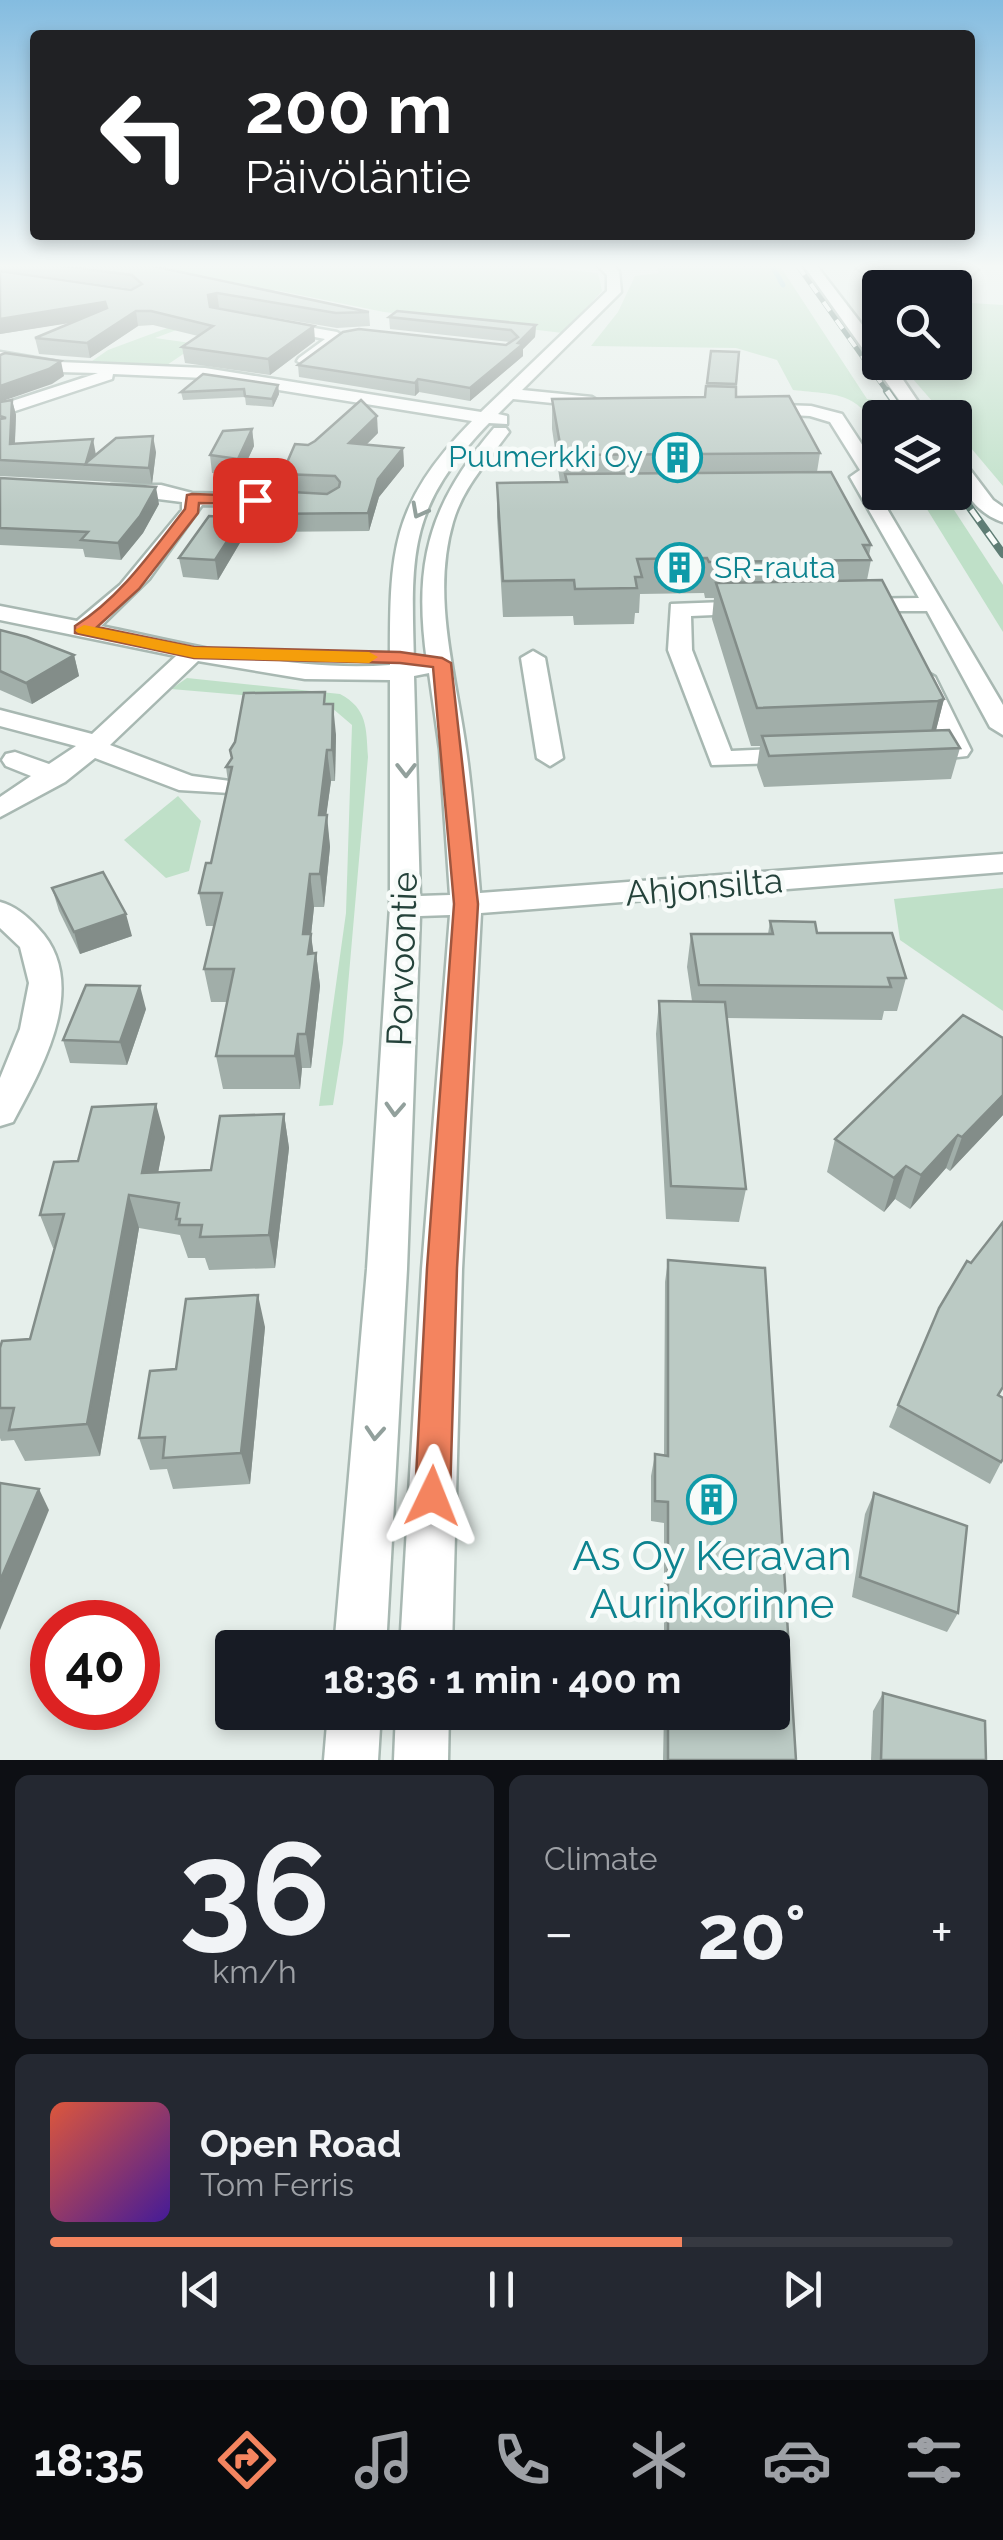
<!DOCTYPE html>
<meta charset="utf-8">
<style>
:root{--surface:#171b24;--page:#242831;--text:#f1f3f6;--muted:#9ea1a6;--line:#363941;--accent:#f4845f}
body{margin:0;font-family:Raleway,sans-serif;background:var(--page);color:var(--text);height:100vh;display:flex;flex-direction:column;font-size:38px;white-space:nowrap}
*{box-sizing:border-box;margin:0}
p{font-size:32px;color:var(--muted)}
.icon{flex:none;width:55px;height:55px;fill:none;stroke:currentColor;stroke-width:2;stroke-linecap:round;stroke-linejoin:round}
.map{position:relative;height:1760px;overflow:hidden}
.sheet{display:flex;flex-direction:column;gap:15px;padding:15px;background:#0d0f14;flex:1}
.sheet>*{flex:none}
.hud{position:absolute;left:30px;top:30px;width:945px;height:210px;border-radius:10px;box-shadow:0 5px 15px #0003;background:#202124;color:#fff;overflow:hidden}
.controls{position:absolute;left:862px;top:270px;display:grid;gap:20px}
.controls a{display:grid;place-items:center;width:110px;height:110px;border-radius:10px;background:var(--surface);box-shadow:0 5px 15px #0003;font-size:50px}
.speed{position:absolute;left:30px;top:1600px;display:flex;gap:20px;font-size:50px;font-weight:700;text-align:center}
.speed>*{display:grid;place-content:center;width:130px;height:130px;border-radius:50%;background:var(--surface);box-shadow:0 5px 15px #0003;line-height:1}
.speed .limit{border:15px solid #d22;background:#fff;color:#111}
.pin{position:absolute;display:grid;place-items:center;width:85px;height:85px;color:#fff;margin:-42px;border-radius:20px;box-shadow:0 5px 15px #0006}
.me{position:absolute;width:110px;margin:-55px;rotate:2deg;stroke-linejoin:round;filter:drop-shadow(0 0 8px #0008)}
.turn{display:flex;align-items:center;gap:35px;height:210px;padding:0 50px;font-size:45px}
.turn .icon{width:130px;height:130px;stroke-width:2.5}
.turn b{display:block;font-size:70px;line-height:85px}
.big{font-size:75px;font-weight:700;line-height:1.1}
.sheet .tile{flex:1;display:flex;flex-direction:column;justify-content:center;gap:15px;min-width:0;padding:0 35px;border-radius:15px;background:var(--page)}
.sheet .dial{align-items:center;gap:0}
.dial b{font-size:130px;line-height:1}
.song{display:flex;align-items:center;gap:30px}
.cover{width:120px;height:120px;border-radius:15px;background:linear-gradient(135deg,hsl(10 70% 55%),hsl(260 70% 35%))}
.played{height:10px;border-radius:5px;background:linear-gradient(90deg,var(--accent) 70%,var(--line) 70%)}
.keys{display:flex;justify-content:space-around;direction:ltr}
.heat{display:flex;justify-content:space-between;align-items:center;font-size:55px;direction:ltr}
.sheet .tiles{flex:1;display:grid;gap:15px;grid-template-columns:1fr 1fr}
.tile:last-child{grid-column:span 2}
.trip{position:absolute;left:215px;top:1630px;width:575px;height:100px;border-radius:10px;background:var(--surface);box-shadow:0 5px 15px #0003;font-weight:700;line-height:100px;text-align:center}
.dock{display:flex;height:160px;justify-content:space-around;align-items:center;background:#090b0e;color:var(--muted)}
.dock .icon{width:70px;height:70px}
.dock .active{color:var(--accent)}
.dock b{font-size:45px;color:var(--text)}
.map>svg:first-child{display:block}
.green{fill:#bfe0c8}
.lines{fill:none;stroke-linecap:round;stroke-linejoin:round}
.stream{stroke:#8ec9d4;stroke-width:5}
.minor-casing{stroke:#a8b8b2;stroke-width:5}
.minor{fill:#fff;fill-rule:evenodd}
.rail-far1-casing{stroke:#5f7d75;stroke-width:5}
.rail-casing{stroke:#5f7d75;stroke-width:8}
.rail-far1{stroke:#f7fbf9;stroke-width:4;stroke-dasharray:11;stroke-linecap:butt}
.rail{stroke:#f7fbf9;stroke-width:5;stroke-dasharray:14;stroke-linecap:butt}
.wall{fill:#a1aea9}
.shaded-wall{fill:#838d89}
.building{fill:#bbcac4;stroke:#838d89;stroke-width:2.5}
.oneway{stroke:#92a09c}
.route{fill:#f4845f;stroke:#9f563e;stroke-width:2.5}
.slow{fill:#f59e0b}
.labels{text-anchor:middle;stroke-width:9;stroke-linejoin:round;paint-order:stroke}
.far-culture-label{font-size:30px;fill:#0d838f;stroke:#f7fbf9;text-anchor:end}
.street-label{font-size:35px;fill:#24423a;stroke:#f7fbf9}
.near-culture-label{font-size:42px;fill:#0d838f;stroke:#f7fbf9}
</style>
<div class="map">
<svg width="1003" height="1760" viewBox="0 0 1003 1760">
<rect width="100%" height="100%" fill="#e6efeb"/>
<g class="green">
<polygon points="152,266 528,266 598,273 602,291 563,333 384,312 275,290 227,309 222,308 267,289"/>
<path d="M 656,266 L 780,266 L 867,399 L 880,401 L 892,417 L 880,418 L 880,432 C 855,391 838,395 793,390 L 777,360 L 736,348 L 591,346 L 618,312 L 635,276 L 659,273 Z"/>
<polygon points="955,302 1003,305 1003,486 955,429 955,418 946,417 899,363 955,362"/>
<polygon points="197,317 206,319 155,338 198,344 164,367 85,366 108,350"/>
<polygon points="917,493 943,493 1003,585 1003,632"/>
<path d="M 187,678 L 340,694 C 368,709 366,728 368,757 L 343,1043 L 333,1105 L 319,1106 L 346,913 L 352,725 L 325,702 L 171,689 Z"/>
<polygon points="178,796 201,821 189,871 166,878 124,840"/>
<polygon points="1003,888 1003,1011 900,940 894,899"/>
</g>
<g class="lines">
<polyline class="stream" points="772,266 783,285"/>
<defs>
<g id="minor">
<path d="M 598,266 L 613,266 L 619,271 L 621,292 L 522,390 L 592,397 L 600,402 L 592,407 L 513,399 L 498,414 L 507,416 L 507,424 L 489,423 C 408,507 411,552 414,662 L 427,662 C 413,562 429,505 494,428 L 506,428 L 509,432 C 488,461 463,487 453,522 C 431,597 456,675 466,749 C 473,797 476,845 480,893 L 1003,854 L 1003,872 L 481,913 L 462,1269 L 452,1648 L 400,1648 L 422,1269 L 450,915 L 420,916 L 407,1269 L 386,1648 L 334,1648 L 367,1269 L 390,907 L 390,680 L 305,679 L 198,661 L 110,745 L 192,776 L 230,781 L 234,787 L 230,793 L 179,790 L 95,758 L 65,782 L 0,817 L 0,797 L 31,776 L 6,766 L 2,760 L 6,754 L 15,752 L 49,764 L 76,746 L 0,726 L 0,710 L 92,734 L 176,656 L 0,620 L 0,606 L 77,621 L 120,585 L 182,510 L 182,502 L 111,493 L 111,485 L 161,485 L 192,493 L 311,496 L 318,498 L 318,506 L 202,505 L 149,579 L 101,626 C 196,646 291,672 390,665 C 390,553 389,506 472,421 L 205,378 L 113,374 L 112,379 L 0,416 L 0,405 L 98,373 L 59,372 L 0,362 L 0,352 L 59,362 L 205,368 L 481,412 L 607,291 L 607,275 ZM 429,673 L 440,750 L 450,895 L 420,896 L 414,676 Z"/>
<polygon points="804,266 817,266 880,348 880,362 891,362 929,418 912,418"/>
<path d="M 855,266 C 882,265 907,280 936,280 C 954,279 963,265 981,266 C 952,298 887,294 855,266 Z"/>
<polygon points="275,321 337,332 345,337 305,366 297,361 299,358 325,339 270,328 270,322"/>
<polygon points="758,404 811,406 842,414 880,472 870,480 1003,705 1003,735 990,727 927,611 846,611 843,606 846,601 854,599 919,598 850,477 860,470 830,422 810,416 752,413 752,405"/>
<path d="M 955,457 L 962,459 L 993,500 L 1003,507 L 1003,522 C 976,514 955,484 955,457 Z"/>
<polygon points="753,601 761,603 764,608 761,613 691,616 692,650 731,751 799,748 812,756 808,762 712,765 668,650 671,604"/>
<polygon points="533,651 545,658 563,758 550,766 537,758 521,658"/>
<polygon points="923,670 935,677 971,750 967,756 940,759 927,751 931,745 942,743 911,677"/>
<path d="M 0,902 C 15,906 27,916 38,928 C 91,983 42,1068 13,1122 L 0,1126 L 0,1078 L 20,1029 L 29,983 L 20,947 L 0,928 Z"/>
<polygon points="328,1712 381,1712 378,1760 324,1760"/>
<polygon points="396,1712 449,1712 448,1760 394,1760"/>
</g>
</defs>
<use href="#minor" class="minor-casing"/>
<use href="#minor" class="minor"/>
<defs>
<polyline id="rail-far1" points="798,266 889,394"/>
<g id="rail">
<polyline points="887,391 906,418"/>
<polyline points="955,487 1003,554"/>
</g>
</defs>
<use href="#rail-far1" class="rail-far1-casing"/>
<use href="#rail" class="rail-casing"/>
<use href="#rail-far1" class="rail-far1"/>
<use href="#rail" class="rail"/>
</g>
<g class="wall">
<polygon points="0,266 152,266 369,312 370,326 337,328 216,308 315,341 270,375 185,363 182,347 198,336 153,325 138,326 90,358 39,354 35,338 73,322 0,334 0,271 131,290 133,289 0,270"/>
<polygon points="389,317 536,325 535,337 523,349 523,356 470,401 419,392 415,396 299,377 298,365 506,345 510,342 390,329"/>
<polygon points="711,351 739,352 736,397 820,453 817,472 871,545 869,556 871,560 867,580 944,699 936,730 960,748 951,779 764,787 757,767 760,746 751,746 712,619 714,598 705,598 704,593 640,594 639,613 635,613 634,624 574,625 573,616 503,617 497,517 497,483 560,482 552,429 552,399 705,397"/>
<polygon points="278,385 279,394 273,407 246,405 245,397 183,400 181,392"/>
<polygon points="12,400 16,415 15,443 96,454 156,452 152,484 0,476 0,402"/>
<polygon points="252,429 254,446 240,476 212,473 210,455"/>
<polygon points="378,433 366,445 403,448 404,466 379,497 369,531 265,532 263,514 284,491 282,474"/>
<polygon points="0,478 159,504 143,533 121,560 85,557 83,549 0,545"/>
<polygon points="242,518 244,536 218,580 183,577 179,558"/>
<polygon points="0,630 74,655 79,676 32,704 0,690"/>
<polygon points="326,704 336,735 335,781 331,781 326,815 330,847 324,907 314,907 311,935 313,953 316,953 320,986 311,1068 302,1068 300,1089 223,1089 216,1056 227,1002 211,1002 204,969 214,926 206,926 199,893 211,863 228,782 226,767 231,759 230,750"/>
<polygon points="52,888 132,936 80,954 59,911"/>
<polygon points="770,921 817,933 906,978 897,1011 884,1011 882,1020 726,1018 746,1189 739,1222 666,1219 656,1034 659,1001 692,1001 687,967 691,934 768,934"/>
<polygon points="146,1009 127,1065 70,1063 63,1040"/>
<polygon points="1003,1038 1003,1115 950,1171 946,1168 910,1209 895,1199 884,1212 827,1172 835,1139"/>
<polygon points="284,1114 289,1148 275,1268 209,1270 205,1258 188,1258 180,1235 139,1228 100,1456 25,1461 14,1440 1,1441 0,1438 0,1348 30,1339 55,1248 53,1248 40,1215 78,1161 165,1137 158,1172 211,1170"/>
<polygon points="668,1260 765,1268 796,1760 663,1760 664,1712 772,1712 772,1648 664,1648 664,1523 651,1521 651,1476 655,1454 664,1455 665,1282"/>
<polygon points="265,1327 250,1484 173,1489 167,1469 150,1470 139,1438 176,1369"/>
<polygon points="1000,1396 1003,1459 990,1484 889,1427 898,1405"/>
<polygon points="874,1493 958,1613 947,1632 852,1597 865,1514"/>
<polygon points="883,1693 986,1760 871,1760 873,1711"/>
</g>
<g class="shaded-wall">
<polygon points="217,293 219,307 210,310 208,295"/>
<polygon points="105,302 108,317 0,334 0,319"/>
<polygon points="136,311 138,326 90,358 87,343"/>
<polygon points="536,325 535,337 523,349 523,356 470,401 470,388"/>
<polygon points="314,326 315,341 270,375 268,359"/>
<polygon points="61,361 64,376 52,384 0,402 0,386"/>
<polygon points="418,379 419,392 415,396 415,383"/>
<polygon points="278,385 279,394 273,407 272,399"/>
<polygon points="12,400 16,415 14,460 10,444"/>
<polygon points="377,416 378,433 351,460 349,443"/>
<polygon points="252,429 254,446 240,476 238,459"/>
<polygon points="153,436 156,452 152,484 149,468"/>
<polygon points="93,439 96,455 86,463"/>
<polygon points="403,448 404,466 379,497 369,531 368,513 378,479"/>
<polygon points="156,487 159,504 143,533 121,560 118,543"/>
<polygon points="242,518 244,536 218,580 215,560"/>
<polygon points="74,655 79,676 32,704 26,683"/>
<polygon points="944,699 934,738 929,740 938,701"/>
<polygon points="333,704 336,735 335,781 332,750"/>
<polygon points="327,750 331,781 322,847 319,815"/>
<polygon points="327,815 330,847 324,907 320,874"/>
<polygon points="310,874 314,907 311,935 315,963 316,953 320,986 311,1068 306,1034 303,934"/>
<polygon points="126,914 132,936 80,954 74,932"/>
<polygon points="140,986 146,1009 127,1065 120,1042"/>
<polygon points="298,1034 302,1068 300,1089 295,1056"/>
<polygon points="1003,1095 1003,1115 950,1171 962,1137"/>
<polygon points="156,1104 165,1137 153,1199 142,1173"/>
<polygon points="284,1114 289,1148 275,1268 269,1235"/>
<polygon points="958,1135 946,1168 910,1209 921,1175"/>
<polygon points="906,1166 895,1199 884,1212 894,1178"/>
<polygon points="129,1195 139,1228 100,1456 87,1424"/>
<polygon points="258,1295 265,1327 250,1484 241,1453"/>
<polygon points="39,1489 49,1510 0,1630 0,1581"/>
</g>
<g class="building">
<polygon points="62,266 152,266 369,312 336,313 217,293 208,295 210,307 314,326 268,359 182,347 213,326 151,311 136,311 87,343 35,338 107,308 105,302 0,319 0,271 131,290 142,284 132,275"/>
<polygon points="397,311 536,325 518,343 523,344 470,388 418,379 415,383 298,365 343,332 359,329 506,345 518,337 511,330 389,317"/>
<polygon points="711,351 739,352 736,384 707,383"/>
<polygon points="5,353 61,361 49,369 0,386 0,355"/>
<polygon points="203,374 278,385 272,399 245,396 244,389 181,392"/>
<polygon points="706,386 736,387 736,397 789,396 820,453 562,455 552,399 705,397"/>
<polygon points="12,400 10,444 93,439 86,463 116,438 153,436 149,468 0,460 0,419 6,418 0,416 0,402"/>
<polygon points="361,400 377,416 349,443 403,448 378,479 368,513 263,514 274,491 327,494 339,487 340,482 335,476 282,474 295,444 308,445 315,441"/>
<polygon points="252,429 238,459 210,455 223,431"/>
<polygon points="831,472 871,545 863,545 871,560 709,562 707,558 637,559 642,577 635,577 637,588 575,589 574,580 503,581 497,483 567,482 565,474"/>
<polygon points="0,478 156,487 140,516 118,543 81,540 88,532 0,528"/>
<polygon points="209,516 242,518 215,560 179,558"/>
<polygon points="882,580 944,699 938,701 757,708 716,583"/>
<polygon points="0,630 27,637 74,655 26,683 0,671"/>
<polygon points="325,692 324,704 333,704 332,750 327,750 319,815 327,815 320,874 310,874 303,934 311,934 308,954 316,953 306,1034 298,1034 295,1056 216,1056 234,969 204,969 222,893 199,893 206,863 211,863 232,767 226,767 232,758 230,750 235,742 244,693"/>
<polygon points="949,730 960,748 769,756 762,736"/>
<polygon points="103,872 126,914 74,932 52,888"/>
<polygon points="770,921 815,922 817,933 892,933 906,978 888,978 891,987 699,985 691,934 773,934"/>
<polygon points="86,985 140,986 120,1042 63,1040"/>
<polygon points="659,1001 725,1002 746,1189 671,1186"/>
<polygon points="963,1015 1003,1038 1003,1095 962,1137 958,1135 921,1175 906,1166 894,1178 835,1139"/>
<polygon points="156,1104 142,1173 211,1170 220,1116 284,1114 269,1235 200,1237 202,1225 179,1225 180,1219 176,1219 179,1203 129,1195 87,1424 9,1430 14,1408 0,1408 0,1348 2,1341 30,1339 64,1214 40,1215 54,1162 78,1161 92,1107"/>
<polygon points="1003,1222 1003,1387 998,1395 1003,1398 1003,1459 1001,1462 898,1405 939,1308 967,1261 971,1263"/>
<polygon points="668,1260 765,1268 796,1760 668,1760 668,1712 772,1712 772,1648 668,1648 668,1502 655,1501 655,1454 668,1456"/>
<polygon points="258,1295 241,1453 163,1458 165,1437 139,1438 150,1371 176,1369 186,1299"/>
<polygon points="0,1483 39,1489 0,1581"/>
<polygon points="874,1493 967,1526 958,1613 860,1577"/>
<polygon points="883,1693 985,1721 986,1760 881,1760"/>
</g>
<defs><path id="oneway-chevron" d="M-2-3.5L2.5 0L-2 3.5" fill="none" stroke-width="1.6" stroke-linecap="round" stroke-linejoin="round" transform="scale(2.5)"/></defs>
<g class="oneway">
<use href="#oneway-chevron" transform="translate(419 511) rotate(118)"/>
<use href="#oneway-chevron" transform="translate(406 770) rotate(90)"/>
<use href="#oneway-chevron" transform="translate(395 1109) rotate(93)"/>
<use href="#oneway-chevron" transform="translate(375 1433) rotate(94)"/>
</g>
<linearGradient id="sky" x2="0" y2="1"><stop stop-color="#84bce0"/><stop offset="0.52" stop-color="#f4f8f6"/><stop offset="1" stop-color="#f4f8f6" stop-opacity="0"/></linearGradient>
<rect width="1003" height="512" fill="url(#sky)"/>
<path class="route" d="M 192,494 L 255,496 L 263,500 L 255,504 L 199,503 L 198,513 L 139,589 L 97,627 L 194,647 L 400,652 L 442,658 L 451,663 L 478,904 L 457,1268 L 450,1496 L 445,1509 L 432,1514 L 420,1509 L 415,1496 L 427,1268 L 454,904 L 433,667 L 400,663 L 194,658 L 75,633 L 75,626 C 121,597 152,551 185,509 L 187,495 Z"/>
<polygon class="slow" points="84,625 194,647 369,652 378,657 369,663 194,658 78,633 75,630"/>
<defs>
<symbol id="building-ring" viewBox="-11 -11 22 22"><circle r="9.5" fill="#f7fbf9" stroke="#0f9aa8" stroke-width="1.5"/><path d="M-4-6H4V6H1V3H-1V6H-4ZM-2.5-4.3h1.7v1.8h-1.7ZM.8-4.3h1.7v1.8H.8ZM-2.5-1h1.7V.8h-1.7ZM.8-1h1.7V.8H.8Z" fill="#0f9aa8"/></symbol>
</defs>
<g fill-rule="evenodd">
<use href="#building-ring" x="650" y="430" width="55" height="55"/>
<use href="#building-ring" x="652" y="540" width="55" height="55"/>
<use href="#building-ring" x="684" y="1472" width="55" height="55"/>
</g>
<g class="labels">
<g class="far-culture-label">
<text x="643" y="467">Puumerkki Oy</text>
<text x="714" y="578" text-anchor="start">SR-rauta</text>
</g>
<g class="street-label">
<text transform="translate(704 887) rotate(-5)" y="12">Ahjonsilta</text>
<text transform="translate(402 959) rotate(-88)" y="12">Porvoontie</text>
</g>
<g class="near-culture-label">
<text x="712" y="1570">As Oy Keravan<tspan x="712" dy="48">Aurinkorinne</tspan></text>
</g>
</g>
</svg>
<div class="controls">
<a><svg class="icon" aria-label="search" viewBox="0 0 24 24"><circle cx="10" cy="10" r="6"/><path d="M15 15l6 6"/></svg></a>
<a><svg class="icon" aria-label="layers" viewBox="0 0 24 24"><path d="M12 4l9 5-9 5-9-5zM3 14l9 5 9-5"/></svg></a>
</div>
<div class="speed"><div class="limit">40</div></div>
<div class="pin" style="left:255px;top:500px;background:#d93025"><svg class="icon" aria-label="arrive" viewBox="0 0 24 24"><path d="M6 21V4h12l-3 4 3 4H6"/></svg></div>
<svg class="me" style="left:432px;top:1496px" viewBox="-20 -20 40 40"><path d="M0-17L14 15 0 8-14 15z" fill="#f4845f" stroke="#fff" stroke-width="4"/></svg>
<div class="trip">18:36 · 1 min · 400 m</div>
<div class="hud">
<div class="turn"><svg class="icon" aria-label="left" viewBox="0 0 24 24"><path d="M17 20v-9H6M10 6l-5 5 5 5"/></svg><div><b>200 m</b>Päivöläntie</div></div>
</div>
</div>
<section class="sheet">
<div class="tiles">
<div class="tile dial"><b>36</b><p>km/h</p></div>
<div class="tile"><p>Climate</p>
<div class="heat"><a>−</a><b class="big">20°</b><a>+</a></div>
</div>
<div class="tile">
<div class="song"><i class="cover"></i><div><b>Open Road</b><p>Tom Ferris</p></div></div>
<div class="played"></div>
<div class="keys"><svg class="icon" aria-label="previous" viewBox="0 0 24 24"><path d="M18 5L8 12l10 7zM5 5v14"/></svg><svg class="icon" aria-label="pause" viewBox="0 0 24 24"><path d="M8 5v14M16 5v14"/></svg><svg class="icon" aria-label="next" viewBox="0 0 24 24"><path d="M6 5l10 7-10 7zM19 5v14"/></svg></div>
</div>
</div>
</section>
<nav class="dock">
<b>18:35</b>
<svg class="icon active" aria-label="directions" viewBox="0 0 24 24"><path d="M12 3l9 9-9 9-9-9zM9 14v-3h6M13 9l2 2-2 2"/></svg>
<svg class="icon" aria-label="music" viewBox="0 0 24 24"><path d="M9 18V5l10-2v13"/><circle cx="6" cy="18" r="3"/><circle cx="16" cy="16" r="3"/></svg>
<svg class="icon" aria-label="phone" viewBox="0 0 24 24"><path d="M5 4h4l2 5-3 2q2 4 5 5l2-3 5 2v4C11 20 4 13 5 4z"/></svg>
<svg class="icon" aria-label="climate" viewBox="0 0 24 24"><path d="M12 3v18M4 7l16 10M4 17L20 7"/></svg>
<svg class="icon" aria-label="car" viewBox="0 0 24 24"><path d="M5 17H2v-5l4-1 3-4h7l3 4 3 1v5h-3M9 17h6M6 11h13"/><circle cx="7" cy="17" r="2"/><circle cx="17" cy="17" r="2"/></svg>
<svg class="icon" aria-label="filters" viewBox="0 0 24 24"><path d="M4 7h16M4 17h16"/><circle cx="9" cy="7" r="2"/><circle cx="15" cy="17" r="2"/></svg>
</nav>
